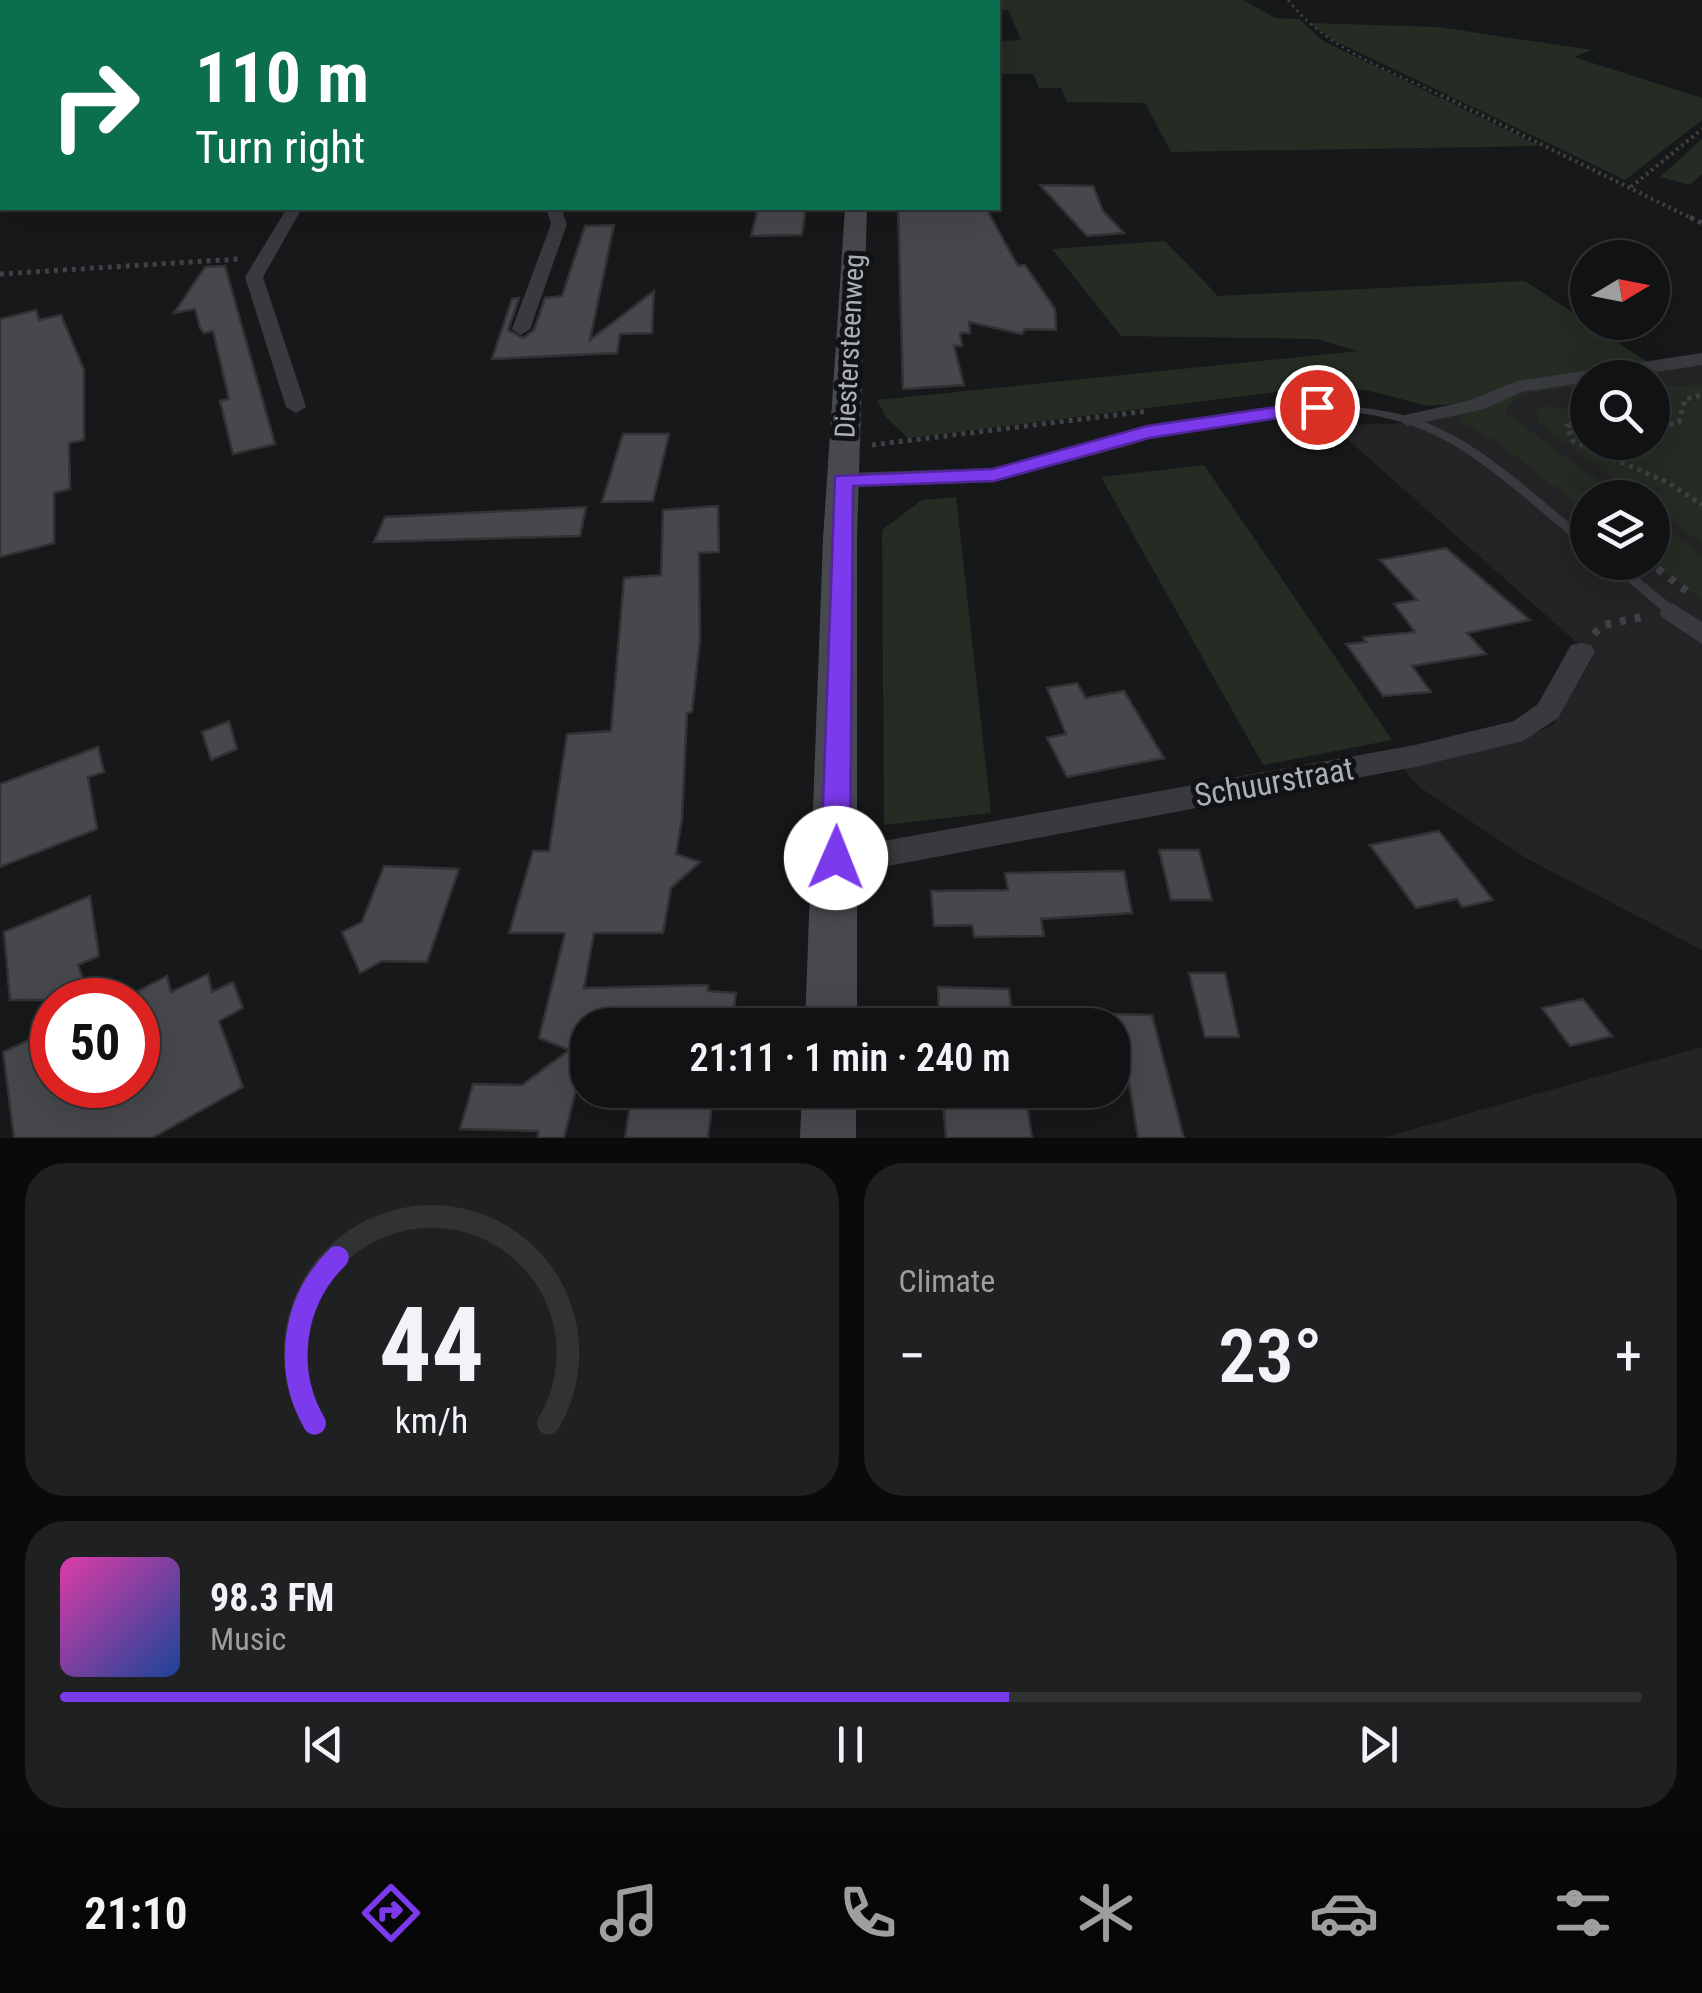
<!DOCTYPE html>
<meta charset="utf-8">
<style>
:root{--surface:#111213;--page:#1e2021;--text:#f1f3f6;--muted:#9c9ea0;--line:#303233;--accent:#7c3aed}
body{margin:0;font-family:"Roboto Condensed",sans-serif;background:var(--page);color:var(--text);height:100vh;display:flex;flex-direction:column;font-size:38px;white-space:nowrap}
*{box-sizing:border-box;margin:0}
p{font-size:32px;color:var(--muted)}
.icon{flex:none;width:55px;height:55px;fill:none;stroke:currentColor;stroke-width:2;stroke-linecap:round;stroke-linejoin:round}
.map{position:relative;height:1138px;overflow:hidden}
.drawer{display:flex;flex-direction:column;gap:25px;padding:25px;background:#090a0a;flex:1}
.drawer>*{flex:none}
.banner{position:absolute;left:0px;top:0px;width:1000px;height:210px;box-shadow:0 10px 40px #0002,0 0 0 2px var(--line);background:#0b6e4f;color:#fff;overflow:hidden}
.needle{width:65px;rotate:80deg}
.tools{position:absolute;left:1570px;top:240px;display:grid;gap:20px}
.tools a{display:grid;place-items:center;width:100px;height:100px;border-radius:50%;background:var(--surface);box-shadow:0 10px 40px #0002,0 0 0 2px var(--line);font-size:50px}
.speed{position:absolute;left:30px;top:978px;display:flex;gap:20px;font-size:50px;font-weight:700;text-align:center}
.speed>*{display:grid;place-content:center;width:130px;height:130px;border-radius:50%;background:var(--surface);box-shadow:0 10px 40px #0002,0 0 0 2px var(--line);line-height:1}
.speed .limit{border:15px solid #d22;background:#fff;color:#111}
.pin{position:absolute;display:grid;place-items:center;width:85px;height:85px;color:#fff;margin:-42px;border:5px solid #fff;border-radius:50%;box-shadow:0 2px 10px #0007}
.me{position:absolute;width:110px;margin:-55px;rotate:1deg;stroke-linejoin:round;filter:drop-shadow(0 0 8px #0008)}
.turn{display:flex;align-items:center;gap:35px;height:210px;padding:0 30px;font-size:45px}
.turn .icon{width:130px;height:130px;stroke-width:2.5}
.turn b{display:block;font-size:70px;line-height:85px}
.big{font-size:75px;font-weight:600;line-height:1.1}
.drawer .card{flex:1;display:flex;flex-direction:column;justify-content:center;gap:15px;min-width:0;padding:0 35px;border-radius:40px;background:var(--page)}
.drawer .dial{align-items:center;gap:0}
.dial svg{height:260px;overflow:visible;fill:none;stroke:var(--line);stroke-width:7;stroke-linecap:round;text-anchor:middle}
.dial text{fill:var(--text);stroke:none}
.song{display:flex;align-items:center;gap:30px}
.cover{width:120px;height:120px;border-radius:15px;background:linear-gradient(135deg,hsl(320 70% 55%),hsl(220 70% 35%))}
.played{height:10px;border-radius:5px;background:linear-gradient(90deg,var(--accent) 60%,var(--line) 60%)}
.keys{display:flex;justify-content:space-around;direction:ltr}
.heat{display:flex;justify-content:space-between;align-items:center;font-size:55px;direction:ltr}
.drawer .tiles{flex:1;display:grid;gap:25px;grid-template-columns:1fr 1fr}
.card:last-child{grid-column:span 2}
.trip{position:absolute;left:570px;top:1008px;width:560px;height:100px;border-radius:40px;background:var(--surface);box-shadow:0 10px 40px #0002,0 0 0 2px var(--line);font-weight:600;line-height:100px;text-align:center}
.dock{display:flex;height:160px;justify-content:space-around;align-items:center;background:#070708;color:var(--muted)}
.dock .icon{width:70px;height:70px}
.dock .current{color:var(--accent)}
.dock b{font-size:45px;color:var(--text)}
.map>svg:first-child{display:block}
.built{fill:#242426;fill-rule:evenodd}
.green{fill:#242c24}
.building{fill:#47484c;stroke:#323235;stroke-width:2.5}
.lines{fill:none;stroke-linecap:round;stroke-linejoin:round}
.path-far3{stroke:#3f4145;stroke-width:2.5;stroke-dasharray:2.5 4;stroke-linecap:butt}
.path-far2{stroke:#3f4145;stroke-width:4;stroke-dasharray:2.5 4;stroke-linecap:butt}
.path-far1{stroke:#3f4145;stroke-width:5;stroke-dasharray:4 5;stroke-linecap:butt}
.path{stroke:#3f4145;stroke-width:8;stroke-dasharray:6 9;stroke-linecap:butt}
.lane{fill:#393a3e;fill-rule:evenodd}
.street{fill:#393a3e;fill-rule:evenodd}
.secondary{fill:#47494e;fill-rule:evenodd}
.route{fill:#7c3aed;stroke:#51269a;stroke-width:2.5}
.labels{text-anchor:middle;stroke-width:10;stroke-linejoin:round;paint-order:stroke}
.street-label{font-size:28px;fill:#abafb8;stroke:#121314}
.near-street-label{font-size:32px;fill:#abafb8;stroke:#121314}
</style>
<div class="map">
<svg width="1702" height="1138" viewBox="0 0 1702 1138">
<rect width="100%" height="100%" fill="#171819"/>
<g class="built">
<path d="M 1702,362 L 1702,950 L 1526,858 L 1418,786 L 1403,768 L 1533,734 L 1553,725 L 1593,657 L 1347,439 L 1347,425 L 1405,423 L 1510,394 L 1587,380 L 1588,442 L 1652,442 L 1652,378 L 1605,377 ZM 1588,498 L 1652,498 L 1652,562 L 1588,562 Z"/>
<polygon points="1702,1047 1702,1138 1382,1138"/>
</g>
<g class="green">
<polygon points="967,0 1243,0 1275,18 1299,19 1323,41 1540,146 1171,152 1145,103 1067,102 1061,88 1039,88 1033,74 998,74 998,41 1021,40 1008,10 998,10 998,2"/>
<polygon points="1309,23 1438,27 1592,50 1574,57 1702,98 1702,120 1625,180 1335,41"/>
<polygon points="1702,139 1702,174 1690,185 1660,177"/>
<polygon points="1165,241 1218,296 1525,281 1649,363 1520,382 1465,403 1428,406 1366,390 1323,386 908,438 886,417 877,400 1358,351 1316,339 1121,336 1052,249"/>
<path d="M 1587,382 L 1587,386 C 1562,390 1517,386 1505,413 L 1622,497 L 1588,498 L 1587,512 L 1497,442 L 1459,420 C 1474,398 1559,385 1587,382 Z"/>
<polygon points="1702,385 1702,543 1653,507 1652,498 1640,497 1539,424 1536,410 1546,406 1587,411 1588,442 1652,442 1653,386"/>
<polygon points="1204,465 1392,740 1263,765 1101,477"/>
<polygon points="956,497 991,813 884,825 882,530 922,500"/>
<polygon points="1653,519 1702,555 1702,600 1653,562"/>
</g>
<g class="building">
<polygon points="1040,185 1093,186 1103,211 1124,233 1087,236"/>
<polygon points="758,208 806,208 802,235 751,236"/>
<polygon points="898,208 986,208 1018,266 1025,265 1055,309 1056,330 1025,329 1022,334 969,322 970,333 960,333 962,346 954,346 964,385 903,389"/>
<polygon points="614,225 590,340 654,291 652,333 620,334 617,353 492,359 512,299 519,298 508,330 523,338 534,330 545,298 562,296 585,226"/>
<polygon points="225,266 275,444 233,454 220,401 229,399 213,331 204,333 200,328 195,309 174,313 205,267"/>
<polygon points="36,310 39,320 61,315 84,370 84,440 69,443 70,489 54,493 54,543 0,557 0,319"/>
<polygon points="623,434 669,434 653,501 602,502"/>
<polygon points="718,506 719,552 699,553 700,639 692,712 687,713 682,819 676,854 700,862 671,888 663,933 594,933 584,988 708,985 708,991 736,993 732,1025 588,1025 588,1058 584,1057 564,1138 538,1138 538,1131 460,1129 473,1084 522,1085 569,1050 539,1038 565,933 509,933 533,851 549,851 567,734 611,731 624,578 661,575 663,510"/>
<polygon points="586,507 580,536 374,542 385,517"/>
<polygon points="1446,548 1530,620 1467,633 1486,654 1412,666 1431,692 1383,696 1346,644 1366,642 1363,637 1415,632 1394,604 1417,600 1380,560"/>
<polygon points="1077,683 1086,698 1124,691 1164,758 1067,777 1047,738 1066,734 1047,688"/>
<polygon points="229,721 237,749 211,760 202,732"/>
<polygon points="98,747 104,772 88,777 97,829 0,867 0,784"/>
<polygon points="1439,831 1493,900 1462,907 1457,899 1416,908 1370,845"/>
<polygon points="1159,850 1199,850 1212,900 1171,900"/>
<polygon points="384,866 459,869 427,962 382,961 360,973 342,932 362,922"/>
<polygon points="1124,871 1132,913 1041,919 1044,936 974,937 972,925 934,926 931,891 1008,890 1005,873"/>
<polygon points="90,896 99,956 78,965 91,1000 10,1000 4,932"/>
<polygon points="1189,973 1225,973 1239,1037 1205,1037"/>
<polygon points="208,974 212,992 233,982 243,1008 219,1021 243,1087 152,1138 14,1138 3,1052 52,1029 52,1085 138,1085 138,991 167,976 171,992"/>
<polygon points="938,987 1009,989 1013,1025 939,1025"/>
<polygon points="1583,999 1612,1036 1570,1046 1542,1008"/>
<polygon points="1112,1014 1152,1015 1184,1138 1138,1138 1124,1052 1112,1052"/>
<polygon points="632,1090 714,1090 708,1138 625,1138"/>
<polygon points="942,1090 1025,1090 1032,1138 946,1138"/>
</g>
<g class="lines">
<g class="path-far3">
<polyline points="461,0 468,2"/>
<path d="M 1288,0 C 1327,50 1390,70 1446,98"/>
<polyline points="347,2 387,0"/>
</g>
<g class="path-far2">
<polyline points="1441,95 1695,220"/>
<polyline points="1631,187 1702,129"/>
</g>
<g class="path-far1">
<polyline points="1690,217 1702,223"/>
<polyline points="0,274 239,259"/>
<polyline points="1588,421 1567,426 1573,441 1669,483 1702,505"/>
<polyline points="1652,429 1679,422 1685,399 1702,395"/>
<polyline points="872,445 1148,411"/>
<polyline points="1650,563 1662,572"/>
</g>
<g class="path">
<polyline points="1658,569 1688,592"/>
<polyline points="1594,634 1603,625 1647,616"/>
</g>
<g class="lane">
<path d="M 1321,404 C 1348,406 1373,408 1399,414 C 1473,432 1529,492 1588,538 L 1588,548 L 1584,547 C 1540,512 1498,471 1450,443 C 1351,386 1229,415 1126,442 L 1121,439 L 1122,437 C 1188,418 1253,406 1321,404 Z"/>
<polygon points="1605,562 1619,562 1677,609 1679,612 1677,615 1667,615"/>
</g>
<g class="street">
<rect x="594" y="0" width="10" height="2"/>
<rect x="0" y="7" width="2" height="6"/>
<polygon points="2,106 2,118 0,119 0,107"/>
<polygon points="287,208 302,208 263,277 306,407 296,413 286,407 245,277"/>
<polygon points="546,208 561,208 567,224 530,329 521,335 512,329 551,224"/>
<polygon points="1702,353 1702,365 1619,378 1588,378 1588,382 1522,392 1484,409 1408,426 1398,420 1401,416 1471,400 1517,381"/>
<polygon points="1126,433 1137,439 1134,444 994,482 843,487 832,480 843,473 993,468"/>
<polygon points="1672,603 1702,622 1702,644 1663,618 1659,612"/>
<polygon points="1581,643 1591,645 1595,652 1558,718 1523,741 1415,767 872,869 835,873 823,869 819,859 823,849 872,843 1415,745 1514,721 1538,704 1571,645"/>
</g>
<g class="secondary">
<polygon points="854,0 868,0 868,2 855,2"/>
<polygon points="845,208 867,208 857,539 857,1025 805,1025 823,539"/>
<polygon points="802,1090 856,1090 856,1138 800,1138"/>
</g>
</g>
<polygon class="route" points="1317,401 1326,407 1323,411 1149,438 994,481 853,486 850,858 846,867 836,871 825,867 821,858 835,476 993,469 1147,426"/>
<g class="labels">
<g class="street-label">
<text transform="translate(849 346) rotate(-87)" y="10">Diestersteenweg</text>
</g>
<g class="near-street-label">
<text transform="translate(1274 782) rotate(-10)" y="11">Schuurstraat</text>
</g>
</g>
</svg>
<div class="tools">
<a><svg class="needle" viewBox="-14 -14 28 28"><path d="M0-13l5 13h-10z" fill="#e53935"/><path d="M0 13l5-13h-10z" fill="#9c9ea0"/></svg></a>
<a><svg class="icon" aria-label="search" viewBox="0 0 24 24"><circle cx="10" cy="10" r="6"/><path d="M15 15l6 6"/></svg></a>
<a><svg class="icon" aria-label="layers" viewBox="0 0 24 24"><path d="M12 4l9 5-9 5-9-5zM3 14l9 5 9-5"/></svg></a>
</div>
<div class="speed"><div class="limit">50</div></div>
<div class="pin" style="left:1317px;top:407px;background:#d93025"><svg class="icon" aria-label="arrive" viewBox="0 0 24 24"><path d="M6 21V4h12l-3 4 3 4H6"/></svg></div>
<svg class="me" style="left:836px;top:858px" viewBox="-20 -20 40 40"><circle r="19" fill="#fff"/><path d="M0-13L10 11 0 6-10 11z" fill="#7c3aed"/></svg>
<div class="trip">21:11 · 1 min · 240 m</div>
<div class="banner">
<div class="turn"><svg class="icon" aria-label="right" viewBox="0 0 24 24"><path d="M7 20v-9h11M14 6l5 5-5 5"/></svg><div><b>110 m</b>Turn right</div></div>
</div>
</div>
<section class="drawer">
<div class="tiles">
<div class="card dial"><svg viewBox="0 0 100 80">
<path d="M14 69A42 42 0 1 1 86 69"/>
<path d="M14 69A42 42 0 0 1 21 18" stroke="#7c3aed"/>
<text x="50" y="56" font-size="32" font-weight="700">44</text>
<text x="50" y="72" font-size="11">km/h</text>
</svg></div>
<div class="card"><p>Climate</p>
<div class="heat"><a>−</a><b class="big">23°</b><a>+</a></div>
</div>
<div class="card">
<div class="song"><i class="cover"></i><div><b>98.3 FM</b><p>Music</p></div></div>
<div class="played"></div>
<div class="keys"><svg class="icon" aria-label="previous" viewBox="0 0 24 24"><path d="M18 5L8 12l10 7zM5 5v14"/></svg><svg class="icon" aria-label="pause" viewBox="0 0 24 24"><path d="M8 5v14M16 5v14"/></svg><svg class="icon" aria-label="next" viewBox="0 0 24 24"><path d="M6 5l10 7-10 7zM19 5v14"/></svg></div>
</div>
</div>
</section>
<nav class="dock">
<b>21:10</b>
<svg class="icon current" aria-label="directions" viewBox="0 0 24 24"><path d="M12 3l9 9-9 9-9-9zM9 14v-3h6M13 9l2 2-2 2"/></svg>
<svg class="icon" aria-label="music" viewBox="0 0 24 24"><path d="M9 18V5l10-2v13"/><circle cx="6" cy="18" r="3"/><circle cx="16" cy="16" r="3"/></svg>
<svg class="icon" aria-label="phone" viewBox="0 0 24 24"><path d="M5 4h4l2 5-3 2q2 4 5 5l2-3 5 2v4C11 20 4 13 5 4z"/></svg>
<svg class="icon" aria-label="climate" viewBox="0 0 24 24"><path d="M12 3v18M4 7l16 10M4 17L20 7"/></svg>
<svg class="icon" aria-label="car" viewBox="0 0 24 24"><path d="M5 17H2v-5l4-1 3-4h7l3 4 3 1v5h-3M9 17h6M6 11h13"/><circle cx="7" cy="17" r="2"/><circle cx="17" cy="17" r="2"/></svg>
<svg class="icon" aria-label="filters" viewBox="0 0 24 24"><path d="M4 7h16M4 17h16"/><circle cx="9" cy="7" r="2"/><circle cx="15" cy="17" r="2"/></svg>
</nav>
